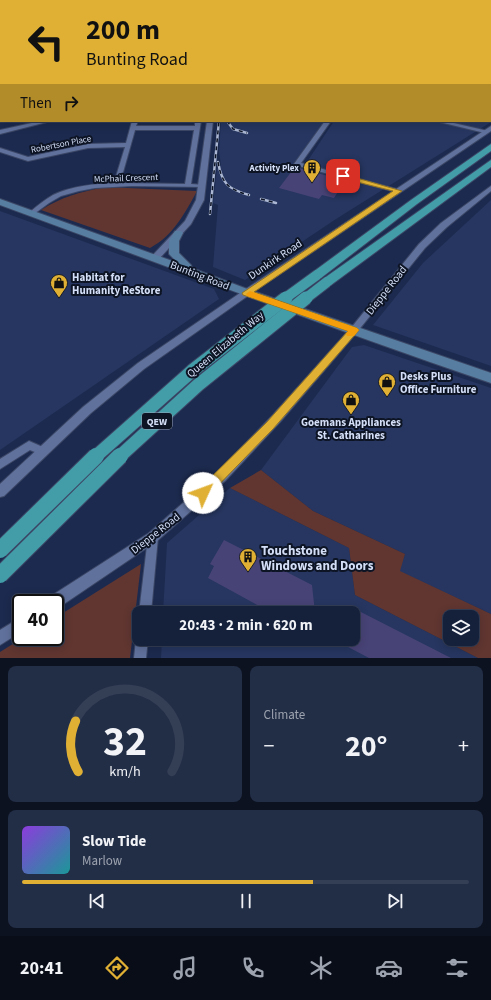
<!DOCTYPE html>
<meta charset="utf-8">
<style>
:root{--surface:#15203b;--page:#222d46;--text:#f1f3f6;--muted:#9da3af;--line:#343e55;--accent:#dfb034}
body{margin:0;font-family:"Source Sans 3",sans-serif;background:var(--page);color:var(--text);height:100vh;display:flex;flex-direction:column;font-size:15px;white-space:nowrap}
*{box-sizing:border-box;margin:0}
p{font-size:13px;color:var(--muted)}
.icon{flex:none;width:22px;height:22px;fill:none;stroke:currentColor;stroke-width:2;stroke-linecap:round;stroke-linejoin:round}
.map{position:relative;height:658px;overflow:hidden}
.sheet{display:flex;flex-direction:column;gap:8px;padding:8px;background:#0c1220;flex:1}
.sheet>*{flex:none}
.guide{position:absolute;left:0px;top:0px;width:491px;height:122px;box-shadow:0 2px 10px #0003,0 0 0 1px var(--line);background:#dfb034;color:#111;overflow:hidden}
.buttons{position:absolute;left:443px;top:610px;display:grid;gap:8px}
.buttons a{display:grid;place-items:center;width:36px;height:36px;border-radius:8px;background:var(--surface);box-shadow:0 2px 10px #0003,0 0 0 1px var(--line);font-size:20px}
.speed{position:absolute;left:12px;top:594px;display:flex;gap:8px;font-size:20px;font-weight:700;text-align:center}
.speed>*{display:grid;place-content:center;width:52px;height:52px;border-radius:50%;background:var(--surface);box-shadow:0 2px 10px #0003,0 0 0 1px var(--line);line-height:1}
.speed .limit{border:2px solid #111;border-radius:6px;background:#fff;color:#111}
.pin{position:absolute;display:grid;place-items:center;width:34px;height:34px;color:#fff;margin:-17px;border-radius:8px;box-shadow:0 2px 6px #0006}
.me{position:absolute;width:44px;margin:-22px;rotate:47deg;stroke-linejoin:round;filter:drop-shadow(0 0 3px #0008)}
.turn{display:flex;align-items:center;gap:14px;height:84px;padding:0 20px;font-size:18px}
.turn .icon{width:52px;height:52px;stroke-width:2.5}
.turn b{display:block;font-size:28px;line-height:34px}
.then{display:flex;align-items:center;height:38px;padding:0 20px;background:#0003;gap:8px;font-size:15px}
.big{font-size:30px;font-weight:700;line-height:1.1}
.sheet .tile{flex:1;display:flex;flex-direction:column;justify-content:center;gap:6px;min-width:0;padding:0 14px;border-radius:8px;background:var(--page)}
.sheet .dial{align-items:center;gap:0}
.dial svg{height:104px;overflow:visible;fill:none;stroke:var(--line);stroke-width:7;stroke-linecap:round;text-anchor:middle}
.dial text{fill:var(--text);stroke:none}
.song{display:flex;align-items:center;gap:12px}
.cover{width:48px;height:48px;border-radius:6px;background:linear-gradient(135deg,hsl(270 70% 55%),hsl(180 70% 35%))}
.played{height:4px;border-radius:2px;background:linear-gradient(90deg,var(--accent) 65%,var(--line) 65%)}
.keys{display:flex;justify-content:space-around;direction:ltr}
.heat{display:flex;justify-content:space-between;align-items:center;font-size:22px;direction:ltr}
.sheet .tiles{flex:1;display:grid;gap:8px;grid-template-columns:1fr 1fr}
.tile:last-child{grid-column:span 2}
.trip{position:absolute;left:132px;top:606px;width:228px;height:40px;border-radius:8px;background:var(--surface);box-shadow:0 2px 10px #0003,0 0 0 1px var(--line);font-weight:700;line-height:40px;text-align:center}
.tab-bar{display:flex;height:64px;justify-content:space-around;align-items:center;background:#080d18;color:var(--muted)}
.tab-bar .icon{width:28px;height:28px}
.tab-bar .active{color:var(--accent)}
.tab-bar b{font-size:18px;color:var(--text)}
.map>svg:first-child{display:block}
.built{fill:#263660}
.green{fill:#613631;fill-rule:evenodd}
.building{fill:#484376}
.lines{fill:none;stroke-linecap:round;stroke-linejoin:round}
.minor-casing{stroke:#3c4766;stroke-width:2}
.tertiary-casing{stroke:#3c4766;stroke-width:2}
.secondary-casing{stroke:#3c4766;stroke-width:2}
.motorway-casing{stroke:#3c4766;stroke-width:2}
.minor{fill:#60719c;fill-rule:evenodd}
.tertiary{fill:#60719c;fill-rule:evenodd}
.secondary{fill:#577ea0;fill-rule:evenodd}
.motorway{fill:#439da9;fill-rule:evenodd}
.rail-casing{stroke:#acb8d3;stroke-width:2.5}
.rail{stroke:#0d1424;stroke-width:1.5;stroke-dasharray:4;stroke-linecap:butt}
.motorway-bridge-far2-casing{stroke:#3c4766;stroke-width:12;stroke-linecap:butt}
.motorway-bridge-far1-casing{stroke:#3c4766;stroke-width:15;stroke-linecap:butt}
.motorway-bridge-casing{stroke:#3c4766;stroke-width:18;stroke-linecap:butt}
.motorway-bridge-far2{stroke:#439da9;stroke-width:10}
.motorway-bridge-far1{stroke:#439da9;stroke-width:13}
.motorway-bridge{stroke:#439da9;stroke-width:16}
.route{fill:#dfb034;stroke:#917222}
.slow{fill:#f59e0b}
.labels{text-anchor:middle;stroke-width:4;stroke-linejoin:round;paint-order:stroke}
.far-street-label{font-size:9px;fill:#d4dff7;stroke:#0d1424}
.far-poi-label{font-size:9px;font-weight:bold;fill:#d4dff7;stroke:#0d1424;text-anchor:end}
.shield{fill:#0d1424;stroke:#98a2b8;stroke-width:1}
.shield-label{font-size:10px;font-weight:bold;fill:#d4dff7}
.street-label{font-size:11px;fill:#d4dff7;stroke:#0d1424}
.poi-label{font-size:11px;font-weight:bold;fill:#d4dff7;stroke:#0d1424;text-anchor:start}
.near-poi-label{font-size:13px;font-weight:bold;fill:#d4dff7;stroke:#0d1424;text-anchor:start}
</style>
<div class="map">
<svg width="491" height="658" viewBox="0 0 491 658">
<rect width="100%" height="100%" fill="#1c2a4f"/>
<g class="built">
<polygon points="490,18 491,122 336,219 245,280 213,267 218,205 213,203 217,169 221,165 219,151 221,121 325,121 295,166 303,168 334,121 490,121"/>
<polygon points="491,200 491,366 373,325 423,263"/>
<polygon points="0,211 214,289 219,299 0,450"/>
<polygon points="364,345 491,388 491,614 399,571 405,554 313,511 261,470 352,347"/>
<polygon points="230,488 349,548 355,595 478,658 161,658 162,639 353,639 353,613 163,613 167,543"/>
</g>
<g class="green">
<path d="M 104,187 L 197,191 C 185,213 173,236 150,248 L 41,210 C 61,197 81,192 104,187 Z"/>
<path d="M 261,470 L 313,511 L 405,554 L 400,571 L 491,614 L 491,658 L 478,658 L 355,595 L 349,548 L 230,488 ZM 450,617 L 472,617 L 472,639 L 450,639 Z"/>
<polygon points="141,564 130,658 0,658 0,652 24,637 55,637 55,618"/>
</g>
<g class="building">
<polygon points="295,167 343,180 339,186 341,187 334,198 322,195 319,199 279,188"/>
<polygon points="224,540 312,585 315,613 272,613 208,578 214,566 210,564"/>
<polygon points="349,606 355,609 451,658 369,658 333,639 353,639 353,613 347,613"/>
</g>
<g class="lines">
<defs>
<g id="minor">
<polygon points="88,0 93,0 87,1"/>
<rect x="0" y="12" width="1" height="2"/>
<rect x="490" y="64" width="1" height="2"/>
<rect x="0" y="98" width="1" height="2"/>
<polygon points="41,121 51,121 0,134 0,130"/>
<path d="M 132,121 L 138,121 L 136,126 L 195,126 L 195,121 L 201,121 L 191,184 L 205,185 L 205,187 L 132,186 L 95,188 L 79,191 L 61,196 L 49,203 L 34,214 L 30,214 L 30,212 C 37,206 44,200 53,195 C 71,186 94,184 114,183 L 125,147 L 88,148 L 28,161 L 0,152 L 0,148 L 28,157 L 88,144 L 126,143 ZM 135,130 L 194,130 L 185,184 L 120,183 Z"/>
<polygon points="325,121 331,121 301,163 400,190 400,192 396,192 295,165 294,164"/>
<polygon points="435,121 445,121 488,131 485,133"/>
<polygon points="29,441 45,448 47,451 45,454 42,455 30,450 0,469 0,459"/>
<polygon points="153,532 157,533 158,537 151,613 139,613 148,537 149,533"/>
<polygon points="139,634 139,639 148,639 146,658 134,658 136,639"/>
</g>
<g id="tertiary">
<rect x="224" y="0" width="4" height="1"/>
<polygon points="379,0 388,0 389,1 380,1"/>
<rect x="490" y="16" width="1" height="2"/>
<polygon points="207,121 213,121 204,200 191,224 158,260 152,260 151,258 152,256 185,221 196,200"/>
<polygon points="491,126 491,131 249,295 144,369 91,413 4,496 0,497 0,484 83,407 138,363 243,291"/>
<polygon points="491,186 491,191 447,227 425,248 357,332 280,422 225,481 157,541 58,608 55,609 55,603 46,603 48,598 149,533 217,473 272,416 351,328 419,244 441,223"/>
<polygon points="21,617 21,632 0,645 0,630"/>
</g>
<path id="secondary" d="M 0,199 L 178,263 L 169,254 L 169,241 L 175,231 L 181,231 L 183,233 L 179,241 L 179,253 L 191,265 L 192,268 L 250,290 L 491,373 L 491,383 C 326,327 164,265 0,205 Z"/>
<g id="motorway">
<polygon points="491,144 491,151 417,204 321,278 313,278 312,275 313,272 411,200"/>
<polygon points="491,160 491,167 331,285 323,285 321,282 323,279"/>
</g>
</defs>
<use href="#minor" class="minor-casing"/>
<use href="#tertiary" class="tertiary-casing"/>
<use href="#secondary" class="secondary-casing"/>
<use href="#motorway" class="motorway-casing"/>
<use href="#minor" class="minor"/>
<use href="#tertiary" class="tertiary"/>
<use href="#secondary" class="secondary"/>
<use href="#motorway" class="motorway"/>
<defs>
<g id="rail">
<polyline points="227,121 233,129 247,133"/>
<path d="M 218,162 C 222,184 228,189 249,195"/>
<polyline points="261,199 276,203"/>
<polyline points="210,214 219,121"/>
</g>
</defs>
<use href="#rail" class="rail-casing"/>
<use href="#rail" class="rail"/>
<defs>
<g id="motorway-bridge-far2">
<polyline points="284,299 317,275"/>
<polyline points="305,299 327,282"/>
</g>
<g id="motorway-bridge-far1">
<polyline points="95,457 192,371 286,298"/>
<polyline points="119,457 198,385 306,298"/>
</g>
<g id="motorway-bridge">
<polyline points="0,550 96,456"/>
<polyline points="0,575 120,456"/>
</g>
</defs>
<use href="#motorway-bridge-far2" class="motorway-bridge-far2-casing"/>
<use href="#motorway-bridge-far1" class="motorway-bridge-far1-casing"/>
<use href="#motorway-bridge" class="motorway-bridge-casing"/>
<use href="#motorway-bridge-far2" class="motorway-bridge-far2"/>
<use href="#motorway-bridge-far1" class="motorway-bridge-far1"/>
<use href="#motorway-bridge" class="motorway-bridge"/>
</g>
<polygon class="route" points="343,174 402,191 254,292 357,328 359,330 273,429 207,497 203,499 199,497 197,493 199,489 266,423 348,331 243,295 242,293 393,191 341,178 340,176"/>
<polygon class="slow" points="250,291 357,328 359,330 354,336 347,336 346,334 348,331 247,296 246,294"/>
<defs>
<symbol id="building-pin" viewBox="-11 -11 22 30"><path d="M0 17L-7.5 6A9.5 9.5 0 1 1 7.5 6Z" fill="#dfb034" stroke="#0d1424"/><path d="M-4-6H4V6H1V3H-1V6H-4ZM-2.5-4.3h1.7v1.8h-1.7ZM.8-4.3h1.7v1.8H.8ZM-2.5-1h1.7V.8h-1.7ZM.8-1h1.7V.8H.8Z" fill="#111"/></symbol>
<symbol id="shop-pin" viewBox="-11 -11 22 30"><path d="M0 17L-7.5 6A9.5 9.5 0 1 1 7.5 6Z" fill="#dfb034" stroke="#0d1424"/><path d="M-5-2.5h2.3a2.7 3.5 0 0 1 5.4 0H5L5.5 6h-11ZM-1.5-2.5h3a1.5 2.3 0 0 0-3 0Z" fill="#111"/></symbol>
</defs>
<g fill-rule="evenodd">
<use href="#building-pin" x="302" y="158" width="20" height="27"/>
<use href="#shop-pin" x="49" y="273" width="20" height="27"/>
<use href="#shop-pin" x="377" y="372" width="20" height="27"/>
<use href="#shop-pin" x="341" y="390" width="20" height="27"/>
<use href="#building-pin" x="238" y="547" width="20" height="27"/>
</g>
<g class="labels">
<g class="far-street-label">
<text transform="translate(61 144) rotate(-11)" y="3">Robertson Place</text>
<text transform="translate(126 178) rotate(-2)" y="3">McPhail Crescent</text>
</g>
<g class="far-poi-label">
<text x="299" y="171">Activity Plex</text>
</g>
<rect class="shield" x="142" y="413" width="30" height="16" rx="3"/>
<g class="shield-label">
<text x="157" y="425">QEW</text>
</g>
<g class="street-label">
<text transform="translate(275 259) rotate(-34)" y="4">Dunkirk Road</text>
<text transform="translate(200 275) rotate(21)" y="4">Bunting Road</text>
<text transform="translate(386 290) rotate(-52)" y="4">Dieppe Road</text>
<text transform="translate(225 344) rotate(-40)" y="4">Queen Elizabeth Way</text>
<text transform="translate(155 533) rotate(-38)" y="4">Dieppe Road</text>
</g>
<g class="poi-label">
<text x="72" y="281">Habitat for<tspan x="72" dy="13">Humanity ReStore</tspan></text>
<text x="400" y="380">Desks Plus<tspan x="400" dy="13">Office Furniture</tspan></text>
<text x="351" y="426" text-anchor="middle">Goemans Appliances<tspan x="351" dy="13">St. Catharines</tspan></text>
</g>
<g class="near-poi-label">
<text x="261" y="555">Touchstone<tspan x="261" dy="15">Windows and Doors</tspan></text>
</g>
</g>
</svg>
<div class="buttons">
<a><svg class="icon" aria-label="layers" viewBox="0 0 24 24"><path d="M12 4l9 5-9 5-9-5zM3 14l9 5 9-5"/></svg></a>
</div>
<div class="speed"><div class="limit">40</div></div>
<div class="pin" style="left:343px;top:176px;background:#d93025"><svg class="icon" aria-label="arrive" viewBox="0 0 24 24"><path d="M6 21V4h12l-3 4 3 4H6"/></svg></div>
<svg class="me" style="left:203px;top:493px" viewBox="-20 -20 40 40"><circle r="19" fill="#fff"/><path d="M0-13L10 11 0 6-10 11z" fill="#dfb034"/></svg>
<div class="trip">20:43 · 2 min · 620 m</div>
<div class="guide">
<div class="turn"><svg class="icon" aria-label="left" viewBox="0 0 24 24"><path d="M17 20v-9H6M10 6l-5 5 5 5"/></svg><div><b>200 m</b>Bunting Road</div></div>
<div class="then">Then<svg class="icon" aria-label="right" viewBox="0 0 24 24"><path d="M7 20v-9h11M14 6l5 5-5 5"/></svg></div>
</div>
</div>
<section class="sheet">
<div class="tiles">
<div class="tile dial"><svg viewBox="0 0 100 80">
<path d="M14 69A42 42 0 1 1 86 69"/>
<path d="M14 69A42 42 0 0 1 12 30" stroke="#dfb034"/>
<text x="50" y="56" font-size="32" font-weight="700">32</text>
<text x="50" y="72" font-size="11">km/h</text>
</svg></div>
<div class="tile"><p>Climate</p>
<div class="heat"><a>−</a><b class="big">20°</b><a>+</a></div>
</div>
<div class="tile">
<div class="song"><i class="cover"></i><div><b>Slow Tide</b><p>Marlow</p></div></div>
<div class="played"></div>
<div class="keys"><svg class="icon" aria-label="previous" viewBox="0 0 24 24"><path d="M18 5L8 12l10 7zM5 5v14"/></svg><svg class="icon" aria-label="pause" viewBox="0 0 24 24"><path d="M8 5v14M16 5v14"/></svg><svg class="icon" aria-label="next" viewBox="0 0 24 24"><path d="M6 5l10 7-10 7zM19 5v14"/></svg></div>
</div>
</div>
</section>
<nav class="tab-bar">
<b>20:41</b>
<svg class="icon active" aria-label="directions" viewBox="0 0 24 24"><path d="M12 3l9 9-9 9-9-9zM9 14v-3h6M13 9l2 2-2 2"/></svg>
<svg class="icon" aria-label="music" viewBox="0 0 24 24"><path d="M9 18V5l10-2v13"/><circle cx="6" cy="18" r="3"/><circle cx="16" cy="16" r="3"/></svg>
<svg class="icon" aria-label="phone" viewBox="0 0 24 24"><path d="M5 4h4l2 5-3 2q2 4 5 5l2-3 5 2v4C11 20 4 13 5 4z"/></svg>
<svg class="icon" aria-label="climate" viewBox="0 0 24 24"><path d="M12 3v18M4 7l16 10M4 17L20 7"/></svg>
<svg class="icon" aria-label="car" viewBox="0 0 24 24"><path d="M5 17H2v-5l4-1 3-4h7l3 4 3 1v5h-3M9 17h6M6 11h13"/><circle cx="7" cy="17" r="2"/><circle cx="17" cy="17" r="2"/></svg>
<svg class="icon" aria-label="filters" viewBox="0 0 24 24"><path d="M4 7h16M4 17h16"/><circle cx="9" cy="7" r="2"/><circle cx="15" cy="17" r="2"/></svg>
</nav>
